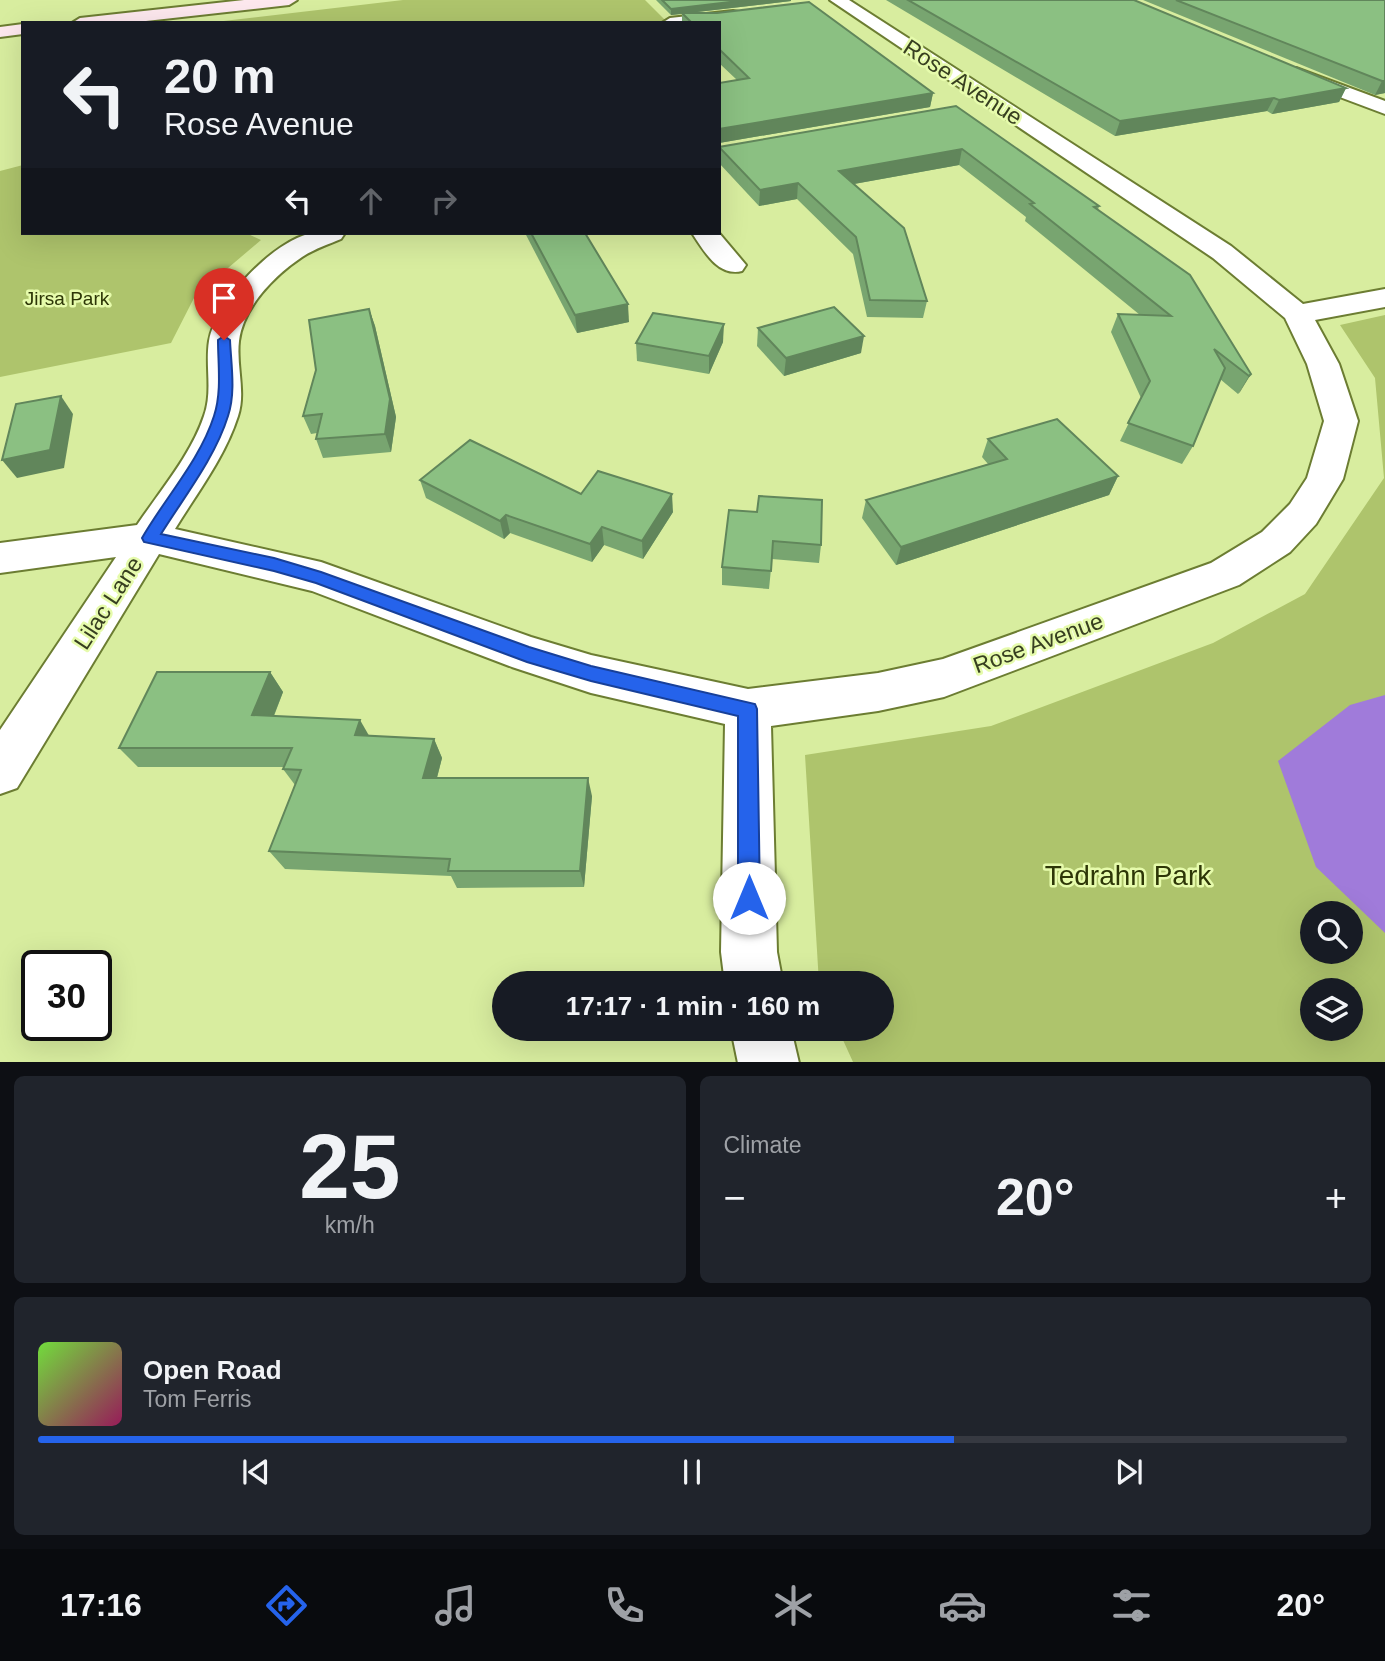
<!DOCTYPE html>
<meta charset="utf-8">
<style>
:root{--surface:#171b24;--page:#20242c;--text:#f1f3f6;--muted:#9ea1a6;--line:#363941;--accent:#2563eb}
body{margin:0;font-family:Arial,sans-serif;background:var(--page);color:var(--text);height:100vh;display:flex;flex-direction:column;font-size:26px;white-space:nowrap}
*{box-sizing:border-box;margin:0}
p{font-size:23px;color:var(--muted)}
.icon{flex:none;width:38px;height:38px;fill:none;stroke:currentColor;stroke-width:2;stroke-linecap:round;stroke-linejoin:round}
.map{position:relative;height:1062px;overflow:hidden}
.drawer{display:flex;flex-direction:column;gap:14px;padding:14px;background:#0d0f14;flex:1}
.drawer>*{flex:none}
.hud{position:absolute;left:21px;top:21px;width:700px;height:214px;border-radius:0px;box-shadow:0 7px 28px #0002;background:#171b24;color:var(--text);overflow:hidden}
.fabs{position:absolute;left:1300px;top:901px;display:grid;gap:14px}
.fabs a{display:grid;place-items:center;width:63px;height:63px;border-radius:50%;background:var(--surface);box-shadow:0 7px 28px #0002;font-size:35px}
.speed{position:absolute;left:21px;top:950px;display:flex;gap:14px;font-size:35px;font-weight:700;text-align:center}
.speed>*{display:grid;place-content:center;width:91px;height:91px;border-radius:50%;background:var(--surface);box-shadow:0 7px 28px #0002;line-height:1}
.speed .limit{border:4px solid #111;border-radius:10px;background:#fff;color:#111}
.pin{position:absolute;display:grid;place-items:center;width:60px;height:60px;color:#fff;margin:-72px -30px;border-radius:50% 50% 50% 0;rotate:-45deg;box-shadow:0 0 7px #0007}
.pin .icon{rotate:45deg}
.me{position:absolute;width:77px;margin:-38px;rotate:0deg;stroke-linejoin:round;filter:drop-shadow(0 0 5px #0008)}
.turn{display:flex;align-items:center;gap:24px;height:147px;padding:0 28px;font-size:32px}
.turn .icon{width:91px;height:91px;stroke-width:2.5}
.turn b{display:block;font-size:49px;line-height:60px}
.lanes{display:flex;align-items:center;height:66px;padding:0 28px;background:#0003;justify-content:center;gap:35px;direction:ltr}
.lanes .off{opacity:.35}
.big{font-size:52px;font-weight:800;line-height:1.1}
.drawer .widget{flex:1;display:flex;flex-direction:column;justify-content:center;gap:10px;min-width:0;padding:0 24px;border-radius:10px;background:var(--page)}
.drawer .dial{align-items:center;gap:0}
.dial b{font-size:91px;line-height:1}
.song{display:flex;align-items:center;gap:21px}
.cover{width:84px;height:84px;border-radius:10px;background:linear-gradient(135deg,hsl(100 70% 55%),hsl(330 70% 35%))}
.played{height:7px;border-radius:4px;background:linear-gradient(90deg,var(--accent) 70%,var(--line) 70%)}
.keys{display:flex;justify-content:space-around;direction:ltr}
.heat{display:flex;justify-content:space-between;align-items:center;font-size:38px;direction:ltr}
.drawer .tiles{flex:1;display:grid;gap:14px;grid-template-columns:1fr 1fr}
.widget:last-child{grid-column:span 2}
.trip{position:absolute;left:492px;top:971px;width:402px;height:70px;border-radius:35px;background:var(--surface);box-shadow:0 7px 28px #0002;font-weight:800;line-height:70px;text-align:center}
.menu{display:flex;height:112px;justify-content:space-around;align-items:center;background:#090b0e;color:var(--muted)}
.menu .icon{width:49px;height:49px}
.menu .current{color:var(--accent)}
.menu b{font-size:32px;color:var(--text)}
.map>svg:first-child{display:block}
.green{fill:#aec46c;fill-rule:evenodd}
.water{fill:#a07bda}
.lines{fill:none;stroke-linecap:round;stroke-linejoin:round}
.street-casing{stroke:#6c7d32;stroke-width:4}
.secondary-casing{stroke:#6c7d32;stroke-width:4}
.street{fill:#fff;fill-rule:evenodd}
.secondary{fill:#fde8ee;fill-rule:evenodd}
.wall{fill:#78a570}
.shaded-wall{fill:#61865b}
.building{fill:#8bc082;stroke:#61865b;stroke-width:2}
.route{fill:#2563eb;stroke:#184099;stroke-width:2}
.labels{text-anchor:middle;stroke-width:5;stroke-linejoin:round;paint-order:stroke}
.far-park-label{font-size:19px;fill:#2d3607;stroke:#e6fbac}
.street-label{font-size:23px;fill:#373f20;stroke:#e6fbac}
.near-park-label{font-size:28px;fill:#2d3607;stroke:#e6fbac}
</style>
<div class="map">
<svg width="1385" height="1063" viewBox="0 0 1385 1063">
<rect width="100%" height="100%" fill="#d8ed9f"/>
<g class="green">
<polygon points="403,0 645,0 668,23 206,23"/>
<polygon points="23,165 23,233 246,233 261,240 195,296 171,343 0,377 0,171"/>
<path d="M 1385,315 L 1385,1062 L 853,1062 L 838,1029 L 882,1029 L 882,984 L 819,983 L 805,755 L 991,726 L 1213,643 L 1305,594 L 1384,478 L 1375,378 L 1340,325 ZM 1312,914 L 1351,914 L 1351,952 L 1312,952 ZM 1312,990 L 1351,990 L 1351,1029 L 1312,1029 Z"/>
</g>
<polygon class="water" points="1385,695 1385,933 1316,867 1278,761 1350,705"/>
<g class="lines">
<defs>
<g id="street">
<path d="M 830,0 L 849,0 L 1231,246 L 1303,304 L 1385,289 L 1385,307 L 1315,320 L 1339,364 L 1358,421 L 1343,479 L 1316,524 L 1290,552 L 1239,585 L 944,697 L 878,711 L 771,726 L 777,952 L 783,984 L 725,984 L 721,952 L 725,724 L 591,693 L 512,667 L 312,591 L 159,554 L 17,788 L 0,794 L 0,730 L 116,557 L 0,573 L 0,543 L 137,525 C 160,491 191,455 204,416 C 213,391 205,366 209,341 C 215,303 274,239 313,233 C 323,231 335,233 345,233 L 341,239 C 329,244 314,249 302,257 C 275,275 243,307 239,341 C 236,366 246,392 238,416 C 225,457 197,493 175,529 L 321,562 L 531,637 L 591,655 L 748,689 L 878,673 L 943,659 L 1211,563 L 1262,532 L 1290,504 L 1307,478 L 1324,421 L 1307,364 L 1285,318 L 1213,258 Z"/>
<polygon points="733,11 739,12 741,16 739,20 718,23 662,23 670,18"/>
<polygon points="1296,68 1385,101 1385,114 1289,78 1286,74 1289,70"/>
<path d="M 692,233 L 719,233 L 746,265 L 742,271 C 718,277 704,251 692,233 Z"/>
<polygon points="731,1029 791,1029 799,1063 738,1063"/>
</g>
<g id="secondary">
<polygon points="244,0 297,0 289,5 128,23 72,23 80,18"/>
<polygon points="23,24 23,34 0,37 0,27"/>
</g>
</defs>
<use href="#street" class="street-casing"/>
<use href="#secondary" class="secondary-casing"/>
<use href="#street" class="street"/>
<use href="#secondary" class="secondary"/>
</g>
<g class="wall">
<polygon points="656,0 791,0 791,1 689,13 717,13 809,2 933,93 930,107 719,143 719,83 737,80 719,63 719,23 682,23 682,14 671,15"/>
<polygon points="886,0 1134,0 1346,88 1339,102 1272,114 1267,111 1115,136"/>
<polygon points="1143,0 1385,0 1385,93 1375,95"/>
<polygon points="956,106 1099,206 1098,210 1251,374 1238,394 1220,379 1193,446 1182,464 1120,441 1141,398 1111,332 1118,314 1140,315 1025,221 1026,217 959,165 854,184 927,301 923,318 867,317 853,254 797,199 759,206 719,163 719,147"/>
<polygon points="525,233 585,233 629,322 577,333"/>
<polygon points="369,309 375,326 396,417 391,452 323,458 316,439 317,433 311,434 303,416"/>
<polygon points="758,328 861,353 784,376 757,346"/>
<polygon points="723,342 709,374 637,361 636,343"/>
<polygon points="988,439 1118,476 1109,495 896,565 862,518 866,500 988,464 982,457"/>
<polygon points="420,480 581,494 673,512 643,559 604,545 592,562 510,533 504,539 426,498"/>
<polygon points="729,510 821,545 819,563 772,559 769,589 722,585 722,567"/>
<polygon points="270,672 283,692 274,716 369,736 434,739 442,758 437,778 592,796 584,887 457,888 451,876 285,869 269,851 295,785 283,769 284,767 138,767 119,748"/>
</g>
<g class="shaded-wall">
<polygon points="747,0 791,0 791,1 671,15 671,9"/>
<polygon points="1382,81 1385,81 1385,93 1375,95"/>
<polygon points="1346,88 1339,102 1272,114 1279,100"/>
<polygon points="933,93 930,107 719,143 719,129"/>
<polygon points="1274,98 1267,111 1115,136 1120,121"/>
<polygon points="962,149 959,165 837,187 839,171"/>
<polygon points="798,183 797,199 759,206 760,190"/>
<polygon points="628,304 629,322 577,333 575,315"/>
<polygon points="369,309 375,326 396,417 391,452 385,434"/>
<polygon points="724,324 723,342 709,374 709,356"/>
<polygon points="864,336 861,353 784,376 786,358"/>
<polygon points="1251,374 1240,392 1238,394 1249,376"/>
<polygon points="61,396 73,414 64,468 17,478 2,460"/>
<polygon points="1118,476 1109,495 896,565 901,547"/>
<polygon points="672,494 673,512 643,559 642,541"/>
<polygon points="506,515 510,533 504,539 500,521"/>
<polygon points="602,527 604,545 592,562 590,544"/>
<polygon points="270,672 283,692 266,735 252,715"/>
<polygon points="360,720 371,739 355,735"/>
<polygon points="434,739 442,758 432,796 423,778"/>
<polygon points="588,778 592,796 584,887 580,871"/>
</g>
<g class="building">
<polygon points="662,0 747,0 671,9"/>
<polygon points="908,0 1134,0 1346,88 1279,100 1274,98 1120,121"/>
<polygon points="1176,0 1385,0 1385,81 1382,81"/>
<polygon points="809,2 933,93 719,129 719,83 749,78 719,49 719,23 692,23 682,13 717,13"/>
<polygon points="956,106 1099,206 1094,207 1190,275 1251,374 1249,376 1214,349 1225,368 1193,446 1128,423 1150,381 1118,314 1171,316 1030,204 1034,203 962,149 839,171 904,228 927,301 870,300 856,237 798,183 760,190 719,147"/>
<polygon points="531,233 585,233 628,304 575,315"/>
<polygon points="834,307 864,336 786,358 758,328"/>
<polygon points="369,309 390,399 385,434 316,439 322,414 303,416 316,370 309,320"/>
<polygon points="653,313 724,324 709,356 636,343"/>
<polygon points="61,396 50,450 2,460 16,404"/>
<polygon points="1057,419 1118,476 901,547 866,500 1007,459 988,439"/>
<polygon points="470,440 581,494 598,471 672,494 642,541 602,527 590,544 506,515 500,521 420,480"/>
<polygon points="759,496 822,500 821,545 773,541 771,571 722,567 729,510 757,512"/>
<polygon points="157,672 270,672 252,715 360,720 355,735 434,739 423,778 588,778 580,871 448,871 450,859 269,851 301,770 283,769 292,748 119,748"/>
</g>
<path class="route" d="M 224,336 L 230,340 C 231,364 236,392 228,416 C 215,458 184,497 161,534 L 274,558 L 321,572 L 529,647 L 591,666 L 755,704 L 757,709 L 760,898 L 757,906 L 749,910 L 741,906 L 738,898 L 738,716 L 591,681 L 527,662 L 316,583 L 274,571 L 144,542 L 142,538 C 165,498 200,460 214,416 C 222,392 218,364 218,340 Z"/>
<g class="labels">
<g class="far-park-label">
<text x="67" y="305">Jirsa Park</text>
</g>
<g class="street-label">
<text transform="translate(963 82) rotate(33)" y="8">Rose Avenue</text>
<text transform="translate(108 603) rotate(-57)" y="8">Lilac Lane</text>
<text transform="translate(1038 643) rotate(-20)" y="8">Rose Avenue</text>
</g>
<g class="near-park-label">
<text x="1128" y="885">Tedrahn Park</text>
</g>
</g>
</svg>
<div class="fabs">
<a><svg class="icon" aria-label="search" viewBox="0 0 24 24"><circle cx="10" cy="10" r="6"/><path d="M15 15l6 6"/></svg></a>
<a><svg class="icon" aria-label="layers" viewBox="0 0 24 24"><path d="M12 4l9 5-9 5-9-5zM3 14l9 5 9-5"/></svg></a>
</div>
<div class="speed"><div class="limit">30</div></div>
<div class="pin" style="left:224px;top:340px;background:#d93025"><svg class="icon" aria-label="arrive" viewBox="0 0 24 24"><path d="M6 21V4h12l-3 4 3 4H6"/></svg></div>
<svg class="me" style="left:749px;top:898px" viewBox="-20 -20 40 40"><circle r="19" fill="#fff"/><path d="M0-13L10 11 0 6-10 11z" fill="#2563eb"/></svg>
<div class="trip">17:17 · 1 min · 160 m</div>
<div class="hud">
<div class="turn"><svg class="icon" aria-label="left" viewBox="0 0 24 24"><path d="M17 20v-9H6M10 6l-5 5 5 5"/></svg><div><b>20 m</b>Rose Avenue</div></div>
<div class="lanes"><svg class="icon" aria-label="left" viewBox="0 0 24 24"><path d="M17 20v-9H6M10 6l-5 5 5 5"/></svg><svg class="icon off" aria-label="ahead" viewBox="0 0 24 24"><path d="M12 20V5M6 11l6-6 6 6"/></svg><svg class="icon off" aria-label="right" viewBox="0 0 24 24"><path d="M7 20v-9h11M14 6l5 5-5 5"/></svg></div>
</div>
</div>
<section class="drawer">
<div class="tiles">
<div class="widget dial"><b>25</b><p>km/h</p></div>
<div class="widget"><p>Climate</p>
<div class="heat"><a>−</a><b class="big">20°</b><a>+</a></div>
</div>
<div class="widget">
<div class="song"><i class="cover"></i><div><b>Open Road</b><p>Tom Ferris</p></div></div>
<div class="played"></div>
<div class="keys"><svg class="icon" aria-label="previous" viewBox="0 0 24 24"><path d="M18 5L8 12l10 7zM5 5v14"/></svg><svg class="icon" aria-label="pause" viewBox="0 0 24 24"><path d="M8 5v14M16 5v14"/></svg><svg class="icon" aria-label="next" viewBox="0 0 24 24"><path d="M6 5l10 7-10 7zM19 5v14"/></svg></div>
</div>
</div>
</section>
<nav class="menu">
<b>17:16</b>
<svg class="icon current" aria-label="directions" viewBox="0 0 24 24"><path d="M12 3l9 9-9 9-9-9zM9 14v-3h6M13 9l2 2-2 2"/></svg>
<svg class="icon" aria-label="music" viewBox="0 0 24 24"><path d="M9 18V5l10-2v13"/><circle cx="6" cy="18" r="3"/><circle cx="16" cy="16" r="3"/></svg>
<svg class="icon" aria-label="phone" viewBox="0 0 24 24"><path d="M5 4h4l2 5-3 2q2 4 5 5l2-3 5 2v4C11 20 4 13 5 4z"/></svg>
<svg class="icon" aria-label="climate" viewBox="0 0 24 24"><path d="M12 3v18M4 7l16 10M4 17L20 7"/></svg>
<svg class="icon" aria-label="car" viewBox="0 0 24 24"><path d="M5 17H2v-5l4-1 3-4h7l3 4 3 1v5h-3M9 17h6M6 11h13"/><circle cx="7" cy="17" r="2"/><circle cx="17" cy="17" r="2"/></svg>
<svg class="icon" aria-label="filters" viewBox="0 0 24 24"><path d="M4 7h16M4 17h16"/><circle cx="9" cy="7" r="2"/><circle cx="15" cy="17" r="2"/></svg>
<b>20°</b>
</nav>
